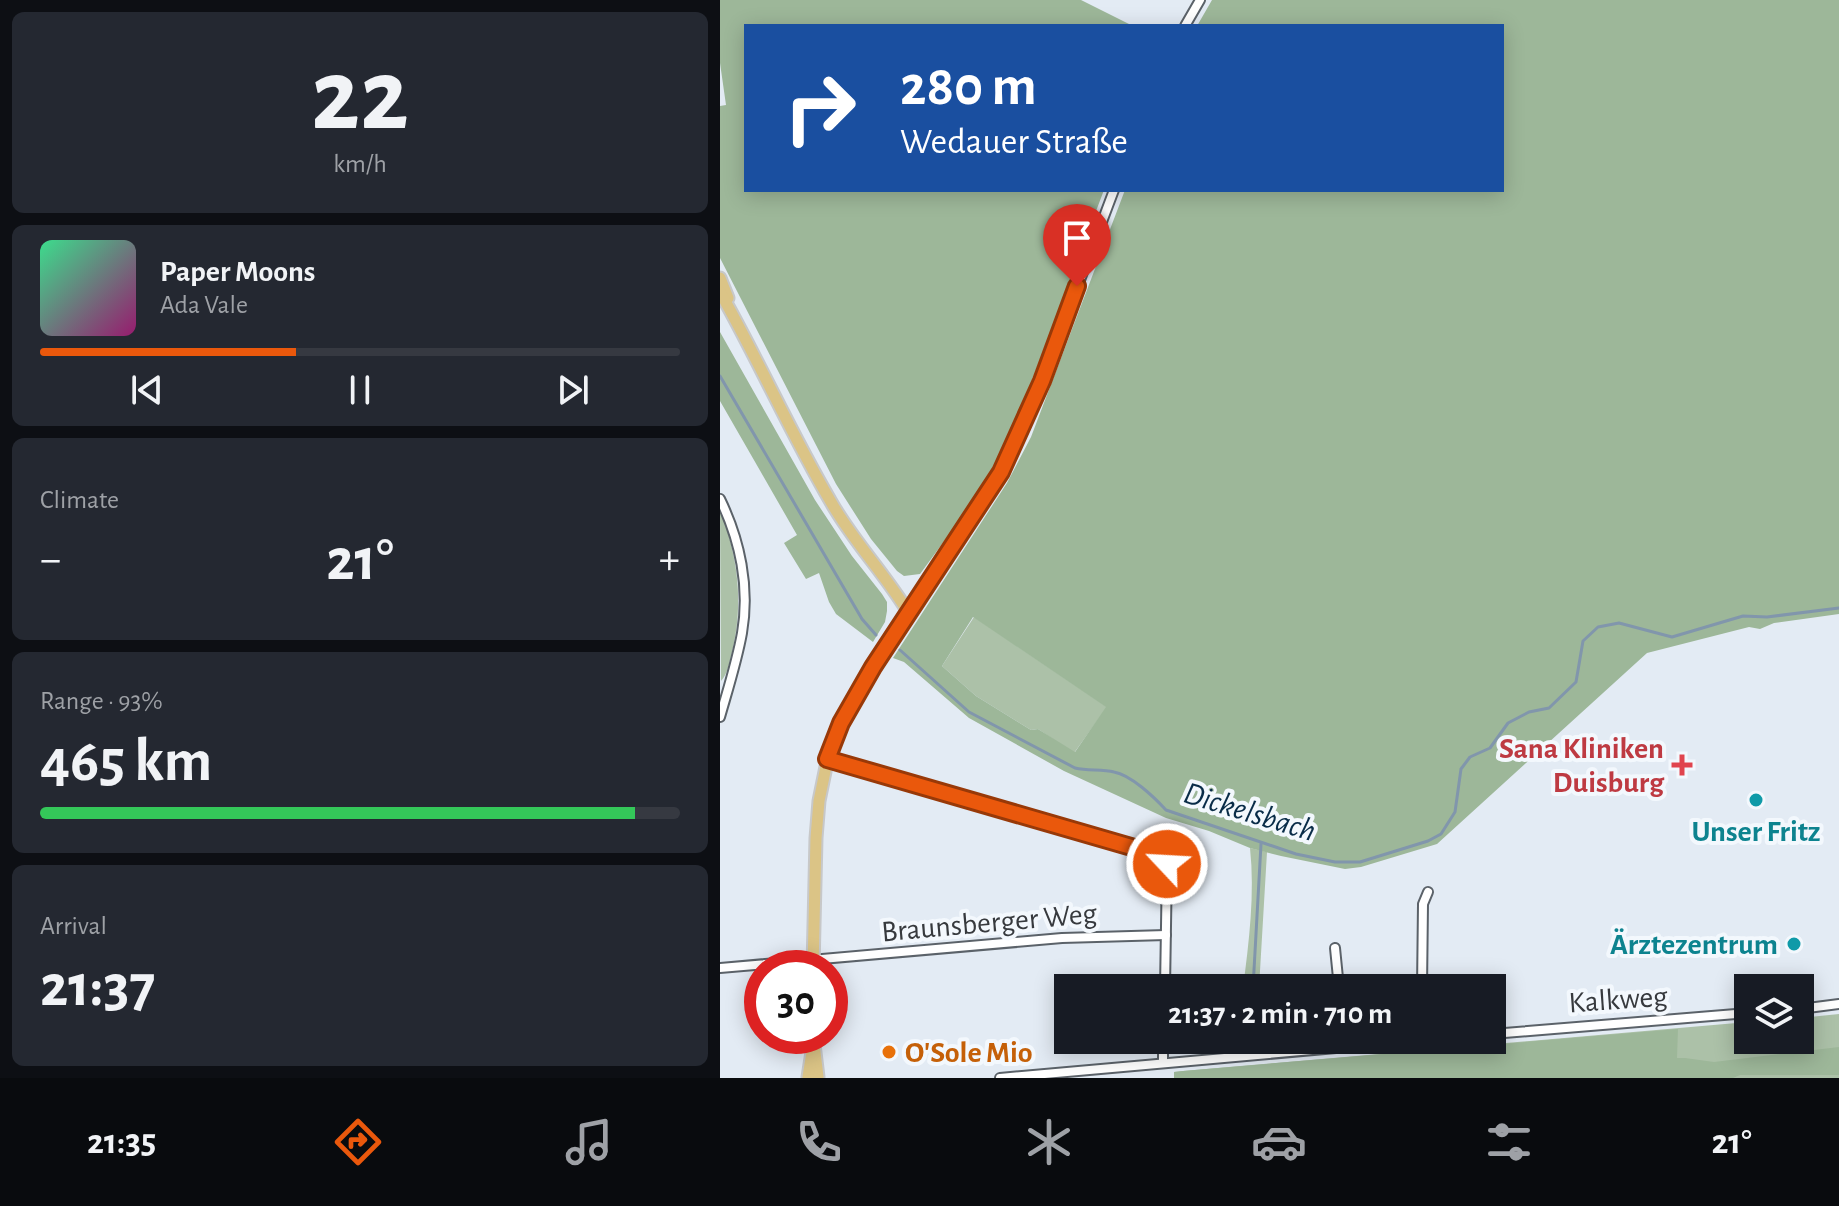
<!DOCTYPE html>
<meta charset="utf-8">
<style>
:root{--surface:#171b24;--page:#242831;--text:#f1f3f6;--muted:#9ea1a6;--line:#363941;--accent:#ea580c}
body{margin:0;font-family:"Alegreya Sans",sans-serif;background:var(--page);color:var(--text);height:100vh;display:flex;flex-direction:column;font-size:30px;white-space:nowrap}
*{box-sizing:border-box;margin:0}
p{font-size:26px;color:var(--muted)}
.icon{flex:none;width:44px;height:44px;fill:none;stroke:currentColor;stroke-width:2;stroke-linecap:round;stroke-linejoin:round}
.map{position:relative;flex:1;overflow:hidden}
.side{display:flex;flex-direction:column;gap:12px;padding:12px;background:#0d0f14;width:720px}
.side>*{flex:none}
.banner{position:absolute;left:24px;top:24px;width:760px;height:168px;border-radius:0px;box-shadow:0 4px 20px #0003;background:#1a4fa0;color:#fff;overflow:hidden}
.tools{position:absolute;left:1014px;top:974px;display:grid;gap:16px}
.tools a{display:grid;place-items:center;width:80px;height:80px;border-radius:0px;background:var(--surface);box-shadow:0 4px 20px #0003;font-size:40px}
.speed{position:absolute;left:24px;top:950px;display:flex;gap:16px;font-size:40px;font-weight:700;text-align:center}
.speed>*{display:grid;place-content:center;width:104px;height:104px;border-radius:50%;background:var(--surface);box-shadow:0 4px 20px #0003;line-height:1}
.speed .limit{border:12px solid #d22;background:#fff;color:#111}
.pin{position:absolute;display:grid;place-items:center;width:68px;height:68px;color:#fff;margin:-82px -34px;border-radius:50% 50% 50% 0;rotate:-45deg;box-shadow:0 0 8px #0007}
.pin .icon{rotate:45deg}
.me{position:absolute;width:88px;margin:-44px;rotate:295deg;stroke-linejoin:round;filter:drop-shadow(0 0 6px #0008)}
.turn{display:flex;align-items:center;gap:28px;height:168px;padding:0 24px;font-size:36px}
.turn .icon{width:104px;height:104px;stroke-width:2.5}
.turn b{display:block;font-size:56px;line-height:68px}
.big{font-size:60px;font-weight:600;line-height:1.1}
.side .tile{flex:1;display:flex;flex-direction:column;justify-content:center;gap:12px;min-width:0;padding:0 28px;border-radius:12px;background:var(--page)}
.side .dial{align-items:center;gap:0}
.dial b{font-size:104px;line-height:1}
.song{display:flex;align-items:center;gap:24px}
.cover{width:96px;height:96px;border-radius:12px;background:linear-gradient(135deg,hsl(150 70% 55%),hsl(320 70% 35%))}
.played{height:8px;border-radius:4px;background:linear-gradient(90deg,var(--accent) 40%,var(--line) 40%)}
.keys{display:flex;justify-content:space-around;direction:ltr}
.heat{display:flex;justify-content:space-between;align-items:center;font-size:44px;direction:ltr}
.charge{height:12px;border-radius:6px;background:linear-gradient(90deg,#34c759 93%,var(--line) 0)}
.trip{position:absolute;left:334px;top:974px;width:452px;height:80px;border-radius:0px;background:var(--surface);box-shadow:0 4px 20px #0003;font-weight:600;line-height:80px;text-align:center}
.tab-bar{display:flex;height:128px;justify-content:space-around;align-items:center;background:#090b0e;color:var(--muted)}
.tab-bar .icon{width:56px;height:56px}
.tab-bar .selected{color:var(--accent)}
.tab-bar b{font-size:36px;color:var(--text)}
main{display:flex;flex:1;min-height:0}
.map>svg:first-child{display:block}
.green{fill:#acc1a8}
.forest{fill:#9db799;fill-rule:evenodd}
.lines{fill:none;stroke-linecap:round;stroke-linejoin:round}
.stream{stroke:#8196ac;stroke-width:3}
.minor-casing{stroke:#5b6269;stroke-width:12}
.major-casing{stroke:#c7c8c9;stroke-width:15}
.minor{stroke:#fff;stroke-width:8}
.major{stroke:#dbc486;stroke-width:11}
.route-casing{stroke:#983908;stroke-width:20}
.route{stroke:#ea580c;stroke-width:14}
.health-dot{fill:#e0444e;stroke:#f3f8fd;stroke-width:3}
.culture-dot{fill:#0f9aa8;stroke:#f3f8fd;stroke-width:3}
.food-dot{fill:#e8710a;stroke:#f3f8fd;stroke-width:3}
.labels{text-anchor:middle;stroke-width:8;stroke-linejoin:round;paint-order:stroke}
.health-label{font-size:30px;font-weight:bold;fill:#be3a42;stroke:#f3f8fd;text-anchor:end}
.culture-label{font-size:30px;font-weight:bold;fill:#0d838f;stroke:#f3f8fd}
.street-label{font-size:30px;fill:#373a3e;stroke:#f3f8fd}
.food-label{font-size:30px;font-weight:bold;fill:#c56008;stroke:#f3f8fd;text-anchor:start}
.water-label{font-size:32px;font-style:italic;fill:#092c48;stroke:#f3f8fd}
</style>
<main>
<section class="side">
<div class="tile dial"><b>22</b><p>km/h</p></div>
<div class="tile">
<div class="song"><i class="cover"></i><div><b>Paper Moons</b><p>Ada Vale</p></div></div>
<div class="played"></div>
<div class="keys"><svg class="icon" aria-label="previous" viewBox="0 0 24 24"><path d="M18 5L8 12l10 7zM5 5v14"/></svg><svg class="icon" aria-label="pause" viewBox="0 0 24 24"><path d="M8 5v14M16 5v14"/></svg><svg class="icon" aria-label="next" viewBox="0 0 24 24"><path d="M6 5l10 7-10 7zM19 5v14"/></svg></div>
</div>
<div class="tile"><p>Climate</p>
<div class="heat"><a>−</a><b class="big">21°</b><a>+</a></div>
</div>
<div class="tile"><p>Range · 93%</p><b class="big">465 km</b><div class="charge"></div></div>
<div class="tile"><p>Arrival</p><b class="big">21:37</b></div>
</section>
<div class="map">
<svg width="1119" height="1078" viewBox="0 0 1119 1078">
<rect width="100%" height="100%" fill="#e3ebf4"/>
<g class="green">
<path d="M 0,510 C 18,556 24,604 12,652 C 9,663 8,673 1,681 Z"/>
<polygon points="254,617 387,707 354,753 318,729 311,730 256,696 222,666"/>
<path d="M 530,848 L 547,852 L 539,988 L 523,988 C 529,942 535,894 530,848 Z"/>
<polygon points="1119,1014 1119,1078 454,1078 454,1072 463,1071 1028,1022 1028,1040 1080,1040 1080,1018"/>
</g>
<g class="forest">
<polygon points="0,0 361,0 413,26 26,26 26,190 384,190 294,428 269,474 236,525 200,574 184,576 177,571 151,539 116,484 0,258 0,106 6,105 0,63"/>
<path d="M 492,0 L 1119,0 L 1119,614 L 1054,623 L 1040,629 L 1029,627 L 927,653 L 717,844 L 641,867 L 625,869 L 561,856 L 530,848 L 489,831 L 446,818 L 344,771 L 249,718 L 184,662 L 173,658 L 287,483 L 311,437 L 405,190 L 782,190 L 782,26 L 477,26 ZM 253,617 L 386,707 L 355,752 L 318,729 L 311,730 L 256,696 L 222,666 Z"/>
<polygon points="0,332 95,500 132,556 162,594 167,602 167,611 165,622 153,642 116,614 109,602 99,573 86,579 64,543 77,535 0,401"/>
<polygon points="958,1029 957,1058 965,1058 994,1062 1119,1047 1119,1075 1020,1075 1013,1078 454,1078 454,1072 463,1071"/>
</g>
<g class="lines">
<g class="stream">
<polyline points="0,376 142,619 156,635"/>
<path d="M 180,650 L 249,712 L 355,768 C 368,771 382,769 394,772 C 411,775 434,797 446,810 L 576,854 L 615,862 L 640,862 L 708,841 L 721,834 L 735,812 L 741,769 L 750,757 L 770,748 L 788,723 L 809,712 L 829,708 L 856,682 L 863,641 L 878,627 L 899,623 L 952,637 L 1023,616 L 1047,617 L 1119,608"/>
<polyline points="533,988 541,844"/>
</g>
<defs>
<g id="minor">
<polyline points="465,26 480,0"/>
<path d="M 0,499 C 20,540 30,587 22,633 C 17,661 8,689 0,717"/>
<polyline points="188,612 250,522 281,472 322,381 394,190"/>
<polyline points="107,759 439,855 445,860 447,864 445,988"/>
<polyline points="615,948 619,988"/>
<polyline points="0,968 342,938 446,935"/>
<polyline points="702,988 703,904 708,892"/>
<polyline points="1080,1009 1119,1004"/>
<polyline points="772,1034 1028,1013"/>
<polyline points="443,1063 443,1040"/>
<polyline points="280,1078 705,1040"/>
</g>
<g id="major">
<polyline points="0,278 8,298"/>
<path d="M 0,292 C 39,361 71,434 111,502 C 133,541 165,574 188,612 L 121,723 L 109,752 L 99,801 L 96,838 L 93,968"/>
<polyline points="93,1036 98,1077"/>
<polyline points="88,1077 92,1052"/>
</g>
</defs>
<use href="#minor" class="minor-casing"/>
<use href="#major" class="major-casing"/>
<use href="#minor" class="minor"/>
<use href="#major" class="major"/>
</g>
<g class="lines">
<defs>
<polyline id="route" points="357,286 322,381 281,472 153,667 121,723 107,759 439,855 445,860 447,864"/>
</defs>
<use href="#route" class="route-casing"/>
<use href="#route" class="route"/>
</g>
<path class="health-dot" d="M958 753h8v8h8v8h-8v8h-8v-8h-8v-8h8z"/>
<g class="culture-dot">
<circle cx="1036" cy="800" r="8"/>
<circle cx="1074" cy="944" r="8"/>
</g>
<circle class="food-dot" cx="169" cy="1052" r="8"/>
<g class="labels">
<g class="health-label">
<text x="944" y="758">Sana Kliniken<tspan x="944" dy="34">Duisburg</tspan></text>
</g>
<g class="culture-label">
<text x="1036" y="841">Unser Fritz</text>
<text x="1058" y="954" text-anchor="end">Ärztezentrum</text>
</g>
<g class="street-label">
<text transform="translate(269 922) rotate(-5)" y="10">Braunsberger Weg</text>
<text transform="translate(898 999) rotate(-4)" y="10">Kalkweg</text>
</g>
<g class="food-label">
<text x="185" y="1062">O'Sole Mio</text>
</g>
<g class="water-label">
<text transform="translate(530 811) rotate(17)" y="11">Dickelsbach</text>
</g>
</g>
</svg>
<div class="tools">
<a><svg class="icon" aria-label="layers" viewBox="0 0 24 24"><path d="M12 4l9 5-9 5-9-5zM3 14l9 5 9-5"/></svg></a>
</div>
<div class="speed"><div class="limit">30</div></div>
<div class="pin" style="left:357px;top:286px;background:#d93025"><svg class="icon" aria-label="arrive" viewBox="0 0 24 24"><path d="M6 21V4h12l-3 4 3 4H6"/></svg></div>
<svg class="me" style="left:447px;top:864px" viewBox="-20 -20 40 40"><circle r="17" fill="#ea580c" stroke="#fff" stroke-width="3"/><path d="M0-11L8 9 0 5-8 9z" fill="#fff"/></svg>
<div class="trip">21:37 · 2 min · 710 m</div>
<div class="banner">
<div class="turn"><svg class="icon" aria-label="right" viewBox="0 0 24 24"><path d="M7 20v-9h11M14 6l5 5-5 5"/></svg><div><b>280 m</b>Wedauer Straße</div></div>
</div>
</div>
</main>
<nav class="tab-bar">
<b>21:35</b>
<svg class="icon selected" aria-label="directions" viewBox="0 0 24 24"><path d="M12 3l9 9-9 9-9-9zM9 14v-3h6M13 9l2 2-2 2"/></svg>
<svg class="icon" aria-label="music" viewBox="0 0 24 24"><path d="M9 18V5l10-2v13"/><circle cx="6" cy="18" r="3"/><circle cx="16" cy="16" r="3"/></svg>
<svg class="icon" aria-label="phone" viewBox="0 0 24 24"><path d="M5 4h4l2 5-3 2q2 4 5 5l2-3 5 2v4C11 20 4 13 5 4z"/></svg>
<svg class="icon" aria-label="climate" viewBox="0 0 24 24"><path d="M12 3v18M4 7l16 10M4 17L20 7"/></svg>
<svg class="icon" aria-label="car" viewBox="0 0 24 24"><path d="M5 17H2v-5l4-1 3-4h7l3 4 3 1v5h-3M9 17h6M6 11h13"/><circle cx="7" cy="17" r="2"/><circle cx="17" cy="17" r="2"/></svg>
<svg class="icon" aria-label="filters" viewBox="0 0 24 24"><path d="M4 7h16M4 17h16"/><circle cx="9" cy="7" r="2"/><circle cx="15" cy="17" r="2"/></svg>
<b>21°</b>
</nav>
